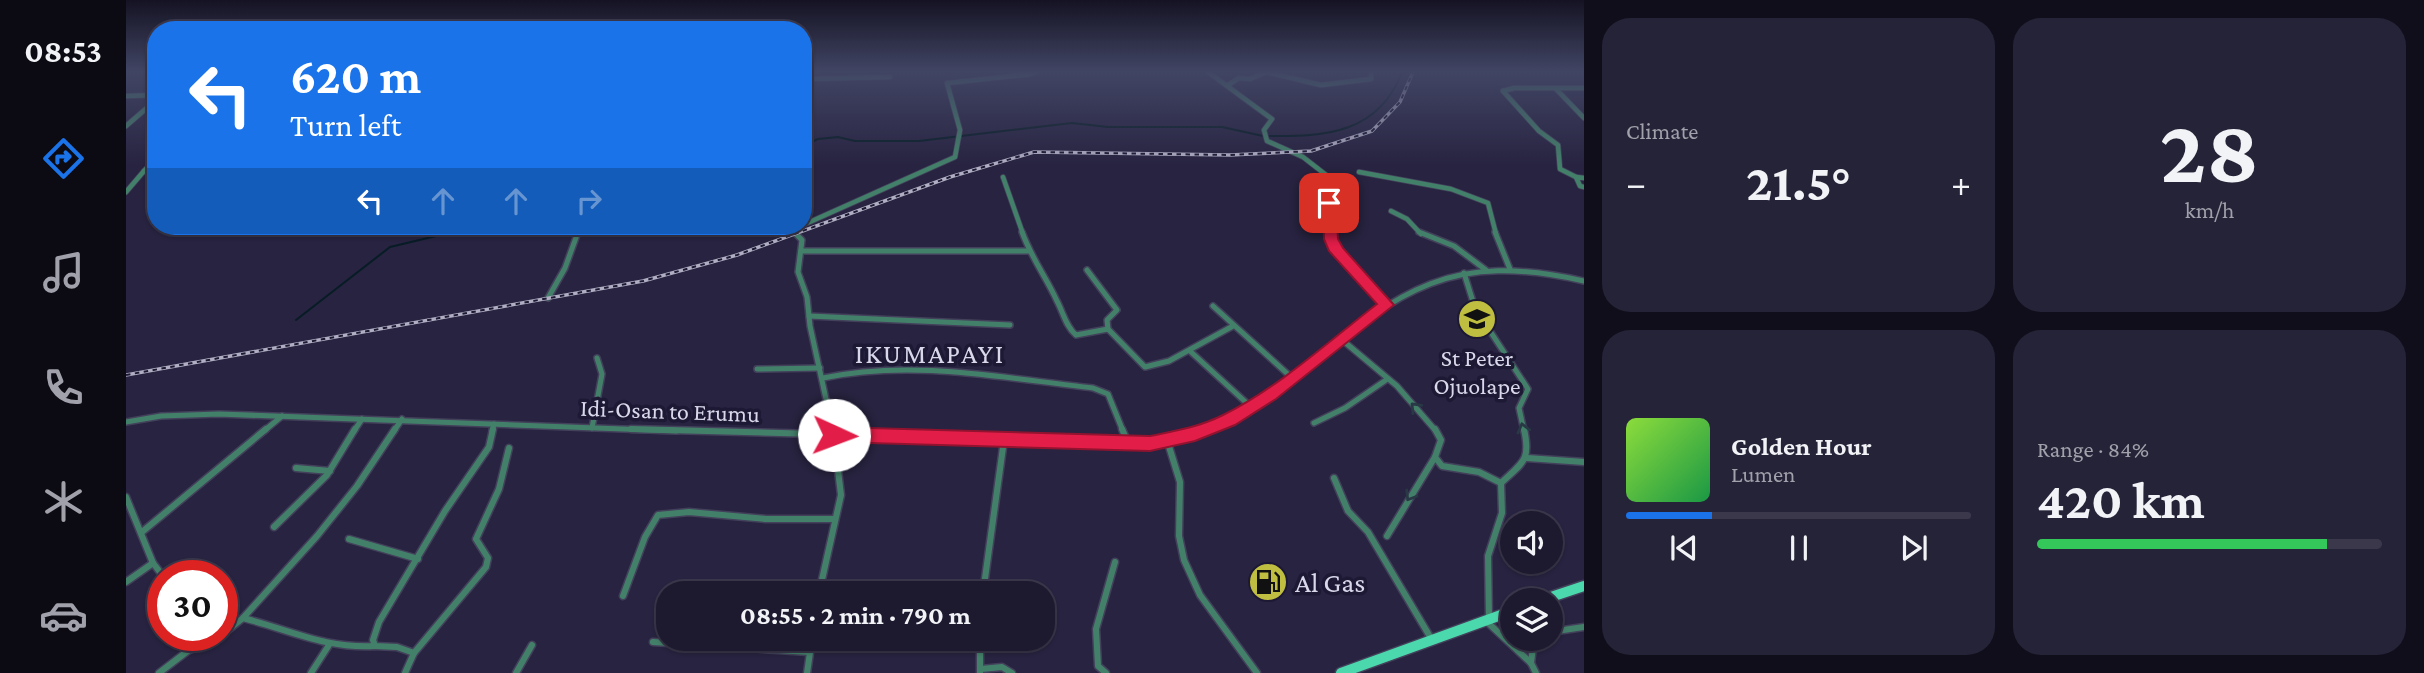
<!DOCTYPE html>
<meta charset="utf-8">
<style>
:root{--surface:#1d1a30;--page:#252338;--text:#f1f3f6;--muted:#a0a1ab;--line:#3b384c;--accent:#1a73e8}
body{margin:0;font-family:"Crimson Pro",serif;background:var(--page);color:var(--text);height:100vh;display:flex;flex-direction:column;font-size:26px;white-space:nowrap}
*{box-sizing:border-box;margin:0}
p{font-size:23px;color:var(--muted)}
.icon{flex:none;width:38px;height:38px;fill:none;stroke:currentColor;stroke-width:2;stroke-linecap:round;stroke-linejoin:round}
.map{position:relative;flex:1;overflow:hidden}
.side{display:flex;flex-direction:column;gap:18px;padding:18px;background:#100e1a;width:840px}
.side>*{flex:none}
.guide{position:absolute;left:21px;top:21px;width:665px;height:214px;border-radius:28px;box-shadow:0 2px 5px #0004,0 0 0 2px var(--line);background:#1a73e8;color:#fff;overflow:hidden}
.fabs{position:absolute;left:1374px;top:511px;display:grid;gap:14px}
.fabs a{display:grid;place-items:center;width:63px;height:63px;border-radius:50%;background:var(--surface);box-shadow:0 2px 5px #0004,0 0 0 2px var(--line);font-size:35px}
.speed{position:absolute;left:21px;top:560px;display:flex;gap:14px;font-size:35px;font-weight:700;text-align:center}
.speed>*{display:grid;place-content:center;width:91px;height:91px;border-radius:50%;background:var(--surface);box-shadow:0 2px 5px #0004,0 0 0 2px var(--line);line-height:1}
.speed .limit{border:10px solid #d22;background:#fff;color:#111}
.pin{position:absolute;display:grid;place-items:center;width:60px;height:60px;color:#fff;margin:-30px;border-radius:14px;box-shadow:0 4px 10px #0006}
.me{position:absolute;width:77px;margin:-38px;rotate:92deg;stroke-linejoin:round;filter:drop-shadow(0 0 5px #0008)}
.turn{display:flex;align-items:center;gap:24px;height:147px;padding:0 28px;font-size:32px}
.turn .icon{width:91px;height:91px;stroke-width:2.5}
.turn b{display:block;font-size:49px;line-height:60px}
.lanes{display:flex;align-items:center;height:66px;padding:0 28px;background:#0003;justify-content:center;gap:35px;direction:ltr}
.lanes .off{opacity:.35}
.big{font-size:52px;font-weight:700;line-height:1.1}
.side .widget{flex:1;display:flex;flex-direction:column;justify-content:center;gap:10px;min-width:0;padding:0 24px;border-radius:28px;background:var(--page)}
.side .dial{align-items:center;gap:0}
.dial b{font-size:91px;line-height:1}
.song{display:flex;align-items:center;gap:21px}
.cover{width:84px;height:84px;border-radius:10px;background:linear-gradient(135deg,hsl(90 70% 55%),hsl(140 70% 35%))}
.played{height:7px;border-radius:4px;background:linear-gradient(90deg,var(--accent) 25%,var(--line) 25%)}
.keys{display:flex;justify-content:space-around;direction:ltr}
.heat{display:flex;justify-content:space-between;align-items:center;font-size:38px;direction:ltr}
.charge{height:10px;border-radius:5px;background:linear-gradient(90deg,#34c759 84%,var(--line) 0)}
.side .tiles{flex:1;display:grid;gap:18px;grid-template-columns:repeat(2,1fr)}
.trip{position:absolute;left:530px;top:581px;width:399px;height:70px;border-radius:28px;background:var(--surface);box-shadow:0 2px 5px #0004,0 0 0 2px var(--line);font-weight:700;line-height:70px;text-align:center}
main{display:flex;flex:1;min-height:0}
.dock{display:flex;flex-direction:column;width:126px;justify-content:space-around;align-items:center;background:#0c0a13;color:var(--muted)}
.dock .icon{width:49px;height:49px}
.dock .current{color:var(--accent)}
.dock b{font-size:32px;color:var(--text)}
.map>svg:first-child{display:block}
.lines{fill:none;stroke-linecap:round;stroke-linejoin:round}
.stream{stroke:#071c25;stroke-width:2}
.street-far2-casing{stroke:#43405b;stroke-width:6}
.street-far1-casing{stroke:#43405b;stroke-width:8}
.street-casing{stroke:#43405b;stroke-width:9}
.primary-casing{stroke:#43405b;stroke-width:13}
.street-far2{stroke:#43806a;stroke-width:4.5}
.street-far1{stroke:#43806a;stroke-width:5}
.street{stroke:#43806a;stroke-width:6}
.primary{stroke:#4bd8ac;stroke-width:10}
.rail-casing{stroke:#b0aec3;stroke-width:3.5}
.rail{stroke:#1d1935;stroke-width:2;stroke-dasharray:4.5;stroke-linecap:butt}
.oneway{stroke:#283845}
.route{fill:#e11d48;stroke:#92132f;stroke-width:2}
.labels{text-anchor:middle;stroke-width:7;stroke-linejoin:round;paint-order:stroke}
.poi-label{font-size:24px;fill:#d9d8eb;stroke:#1d1935}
.street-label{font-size:24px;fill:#d9d8eb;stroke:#1d1935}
.quarter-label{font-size:28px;letter-spacing:2px;fill:#d9d8eb;stroke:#1d1935}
.near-poi-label{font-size:28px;fill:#d9d8eb;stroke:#1d1935;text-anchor:start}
</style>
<main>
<nav class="dock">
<b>08:53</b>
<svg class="icon current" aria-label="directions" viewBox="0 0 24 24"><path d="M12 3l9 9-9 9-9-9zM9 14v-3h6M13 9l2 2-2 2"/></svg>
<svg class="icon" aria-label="music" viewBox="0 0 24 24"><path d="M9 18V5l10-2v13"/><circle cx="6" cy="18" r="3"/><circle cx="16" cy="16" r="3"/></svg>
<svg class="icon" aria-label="phone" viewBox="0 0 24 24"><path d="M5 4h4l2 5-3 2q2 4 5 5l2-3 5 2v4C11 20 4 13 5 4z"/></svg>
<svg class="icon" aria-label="climate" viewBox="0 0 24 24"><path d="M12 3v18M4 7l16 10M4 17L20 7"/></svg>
<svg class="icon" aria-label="car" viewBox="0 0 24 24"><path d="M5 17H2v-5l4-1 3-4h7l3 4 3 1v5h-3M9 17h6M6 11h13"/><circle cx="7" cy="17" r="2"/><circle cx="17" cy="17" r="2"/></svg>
</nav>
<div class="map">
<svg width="1458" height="673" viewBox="0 0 1458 673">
<rect width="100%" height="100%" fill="#272340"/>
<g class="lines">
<g class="stream">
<path d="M 1142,136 C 1200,137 1253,133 1276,72"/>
<polyline points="677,146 692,139 712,137 729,141 793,141 946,123 982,127 1096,127 1137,136"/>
<polyline points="170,320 264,247 352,226"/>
</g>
<defs>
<g id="street-far2">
<polyline points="1082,72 1146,119 1138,130 1141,141 1177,157 1204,178 1205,234"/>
<polyline points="889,73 901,75 910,72"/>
<polyline points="677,79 764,77"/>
<polyline points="1102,85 1113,78 1124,79 1140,72 1195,85 1245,79 1245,72"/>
<polyline points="1430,89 1458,118"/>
<polyline points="1377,91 1413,131 1432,145 1434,169 1450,177"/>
<polyline points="1377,91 1388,88 1458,88"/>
<polyline points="0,96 30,95"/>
<polyline points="0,126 30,100"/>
<polyline points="18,171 30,158"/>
<polyline points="1233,172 1325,189 1362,203 1370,234"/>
<polyline points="877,177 897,234"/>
<polyline points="1458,178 1450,177 1454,186 1458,187"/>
<polyline points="0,192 18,171 30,173"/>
<polyline points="1265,211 1281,219 1295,234"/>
<polyline points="677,225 829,157 834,130 821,83 897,75"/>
<polyline points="662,226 670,234"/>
<polyline points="451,234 454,226"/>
</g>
<g id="street-far1">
<polyline points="668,232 676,240 672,272 681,297 684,326 707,431"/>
<path d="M 896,232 C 907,261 919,275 931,301 C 937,312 940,327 950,335 L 982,329"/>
<polyline points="1205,232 1210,251 1261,305"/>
<polyline points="1293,232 1328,246 1360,270"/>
<polyline points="1369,232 1384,269"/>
<polyline points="675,251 903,251"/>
<polyline points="961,270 991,310 981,320 982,329 1019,367 1043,361 1107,326"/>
<polyline points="1338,273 1349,308 1402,389 1393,408 1398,431"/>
<polyline points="422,298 439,268 452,232"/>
<polyline points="1087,306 1165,377"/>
<polyline points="683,316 884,325"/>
<polyline points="1215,339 1271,386 1310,431"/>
<polyline points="1064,351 1125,407"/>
<polyline points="631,369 694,368"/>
<path d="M 697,378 C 786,359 877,378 967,388 L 982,394 L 997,431"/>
<polyline points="0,422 35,416 93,414 551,431"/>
<polyline points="1188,423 1219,408 1260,380"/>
<polyline points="466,428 476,374 471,358"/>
<polyline points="138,431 156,416"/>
<polyline points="228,431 236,419"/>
<polyline points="268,431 276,419"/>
<polyline points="366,431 368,424"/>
<path d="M 1076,431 C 1114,418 1145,394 1176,369 C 1276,289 1325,251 1458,281"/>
</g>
<g id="street">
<polyline points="505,429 1024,443 1081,429"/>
<polyline points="996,429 1002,443"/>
<polyline points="1309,429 1315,440 1309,457 1316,466 1353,472 1375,483"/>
<polyline points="1041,440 1054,482 1053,536 1058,560 1074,595 1131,673"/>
<polyline points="1401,458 1458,462"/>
<polyline points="170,468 204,471"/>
<polyline points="1208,478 1222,511 1242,532 1306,640"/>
<path d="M 1375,483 C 1397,462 1405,461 1398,429"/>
<polyline points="0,497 27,563 37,576"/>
<polyline points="148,527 201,475 229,429"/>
<polyline points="16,532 140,429"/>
<polyline points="1261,536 1309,457"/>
<polyline points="223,539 292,559"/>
<polyline points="0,582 27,563"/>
<polyline points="693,593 715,495 707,429"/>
<polyline points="857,593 878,440"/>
<polyline points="497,596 519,537 532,515 563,512 640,519 709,519"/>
<path d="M 117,618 C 164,630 200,649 249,646"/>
<polyline points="1363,618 1362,556 1376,513 1375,483"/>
<polyline points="1359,620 1405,663 1410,673"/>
<polyline points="1424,632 1458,627"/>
<polyline points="55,635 63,650"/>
<polyline points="854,639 854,673"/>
<polyline points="527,642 683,652"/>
<polyline points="288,653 360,567 362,558 350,539 373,489 383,448"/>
<polyline points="1405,663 1408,639"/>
<polyline points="855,669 876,667 886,673"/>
<polyline points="33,673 63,650 86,643 117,618 191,536 231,486 269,429"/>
<polyline points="185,673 203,645"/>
<polyline points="279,673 288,653 271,647 249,646 247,640 253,622 319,511 363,447 367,429"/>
<polyline points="390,673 406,645"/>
<polyline points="681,673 686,639"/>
<polyline points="980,673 972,666 970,629 989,562"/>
</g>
<g id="primary">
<polyline points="1416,600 1458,586"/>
<polyline points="1215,673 1386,611"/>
</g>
</defs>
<use href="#street-far2" class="street-far2-casing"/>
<use href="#street-far1" class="street-far1-casing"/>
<use href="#street" class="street-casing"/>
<use href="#primary" class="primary-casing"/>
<use href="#street-far2" class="street-far2"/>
<use href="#street-far1" class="street-far1"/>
<use href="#street" class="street"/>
<use href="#primary" class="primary"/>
<defs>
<polyline id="rail" points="0,375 517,281 611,255 824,177 908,152 1104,155 1185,151 1246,131 1274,102 1287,72"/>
</defs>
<use href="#rail" class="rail-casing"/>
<use href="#rail" class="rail"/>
</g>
<defs><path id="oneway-chevron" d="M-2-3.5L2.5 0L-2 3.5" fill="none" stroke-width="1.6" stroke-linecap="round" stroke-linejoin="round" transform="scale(1.75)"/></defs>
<g class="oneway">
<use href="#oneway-chevron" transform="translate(1289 407) rotate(-133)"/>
<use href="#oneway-chevron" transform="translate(1397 428) rotate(-105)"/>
<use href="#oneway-chevron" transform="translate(1284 496) rotate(122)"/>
</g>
<linearGradient id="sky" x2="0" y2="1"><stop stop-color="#151323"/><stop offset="0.43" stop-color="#414564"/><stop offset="1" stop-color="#414564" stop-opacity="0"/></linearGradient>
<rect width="1458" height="166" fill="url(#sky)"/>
<path class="route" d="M 1203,198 L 1210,203 L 1212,239 L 1217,248 L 1268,305 L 1150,399 L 1109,425 L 1069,441 L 1024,451 L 708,442 L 699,435 L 708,427 L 1024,436 C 1049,431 1073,427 1097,415 C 1152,388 1202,342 1251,304 L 1203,251 L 1198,239 L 1197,203 Z"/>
<defs>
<symbol id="school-disc" viewBox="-11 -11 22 22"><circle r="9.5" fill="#c0be40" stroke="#1d1935"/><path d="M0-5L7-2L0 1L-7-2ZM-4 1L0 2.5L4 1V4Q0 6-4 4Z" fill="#111"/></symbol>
<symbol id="fuel-disc" viewBox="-11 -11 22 22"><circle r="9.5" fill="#c0be40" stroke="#1d1935"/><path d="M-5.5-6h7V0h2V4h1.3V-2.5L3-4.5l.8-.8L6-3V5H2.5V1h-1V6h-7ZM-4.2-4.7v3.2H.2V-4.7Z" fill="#111"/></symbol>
</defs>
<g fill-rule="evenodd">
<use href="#school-disc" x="1329" y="297" width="44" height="44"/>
<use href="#fuel-disc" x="1120" y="560" width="44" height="44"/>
</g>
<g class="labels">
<g class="poi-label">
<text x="1351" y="366">St Peter<tspan x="1351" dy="28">Ojuolape</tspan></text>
</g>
<g class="street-label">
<text transform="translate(544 411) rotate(2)" y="8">Idi-Osan to Erumu</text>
</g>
<g class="quarter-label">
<text x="804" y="363">IKUMAPAYI</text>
</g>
<g class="near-poi-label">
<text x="1169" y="592">Al Gas</text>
</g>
</g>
</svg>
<div class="fabs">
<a><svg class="icon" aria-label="sound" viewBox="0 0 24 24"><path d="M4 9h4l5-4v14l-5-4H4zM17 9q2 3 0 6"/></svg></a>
<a><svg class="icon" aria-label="layers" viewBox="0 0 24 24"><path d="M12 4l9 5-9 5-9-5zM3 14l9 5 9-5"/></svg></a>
</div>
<div class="speed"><div class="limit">30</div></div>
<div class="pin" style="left:1203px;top:203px;background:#d93025"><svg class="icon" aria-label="arrive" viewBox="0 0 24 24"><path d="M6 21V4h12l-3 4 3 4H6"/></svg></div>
<svg class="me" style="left:708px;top:435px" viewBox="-20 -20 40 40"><circle r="19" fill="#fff"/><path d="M0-13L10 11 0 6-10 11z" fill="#e11d48"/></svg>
<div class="trip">08:55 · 2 min · 790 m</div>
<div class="guide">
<div class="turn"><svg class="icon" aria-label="left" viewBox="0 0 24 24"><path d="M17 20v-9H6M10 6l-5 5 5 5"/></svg><div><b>620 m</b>Turn left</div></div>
<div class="lanes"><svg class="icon" aria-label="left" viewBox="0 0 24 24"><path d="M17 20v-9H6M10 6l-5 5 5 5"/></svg><svg class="icon off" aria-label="ahead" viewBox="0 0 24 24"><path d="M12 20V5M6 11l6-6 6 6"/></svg><svg class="icon off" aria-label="ahead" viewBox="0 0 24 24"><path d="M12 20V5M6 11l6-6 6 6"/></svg><svg class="icon off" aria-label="right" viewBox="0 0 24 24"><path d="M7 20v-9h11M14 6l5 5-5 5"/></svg></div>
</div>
</div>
<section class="side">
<div class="tiles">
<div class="widget"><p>Climate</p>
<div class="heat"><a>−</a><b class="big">21.5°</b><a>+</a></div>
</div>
<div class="widget dial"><b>28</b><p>km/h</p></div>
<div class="widget">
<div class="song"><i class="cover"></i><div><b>Golden Hour</b><p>Lumen</p></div></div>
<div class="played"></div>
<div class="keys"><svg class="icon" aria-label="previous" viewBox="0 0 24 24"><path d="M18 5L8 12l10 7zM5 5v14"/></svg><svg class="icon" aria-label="pause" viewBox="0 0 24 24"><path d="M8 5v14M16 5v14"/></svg><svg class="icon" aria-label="next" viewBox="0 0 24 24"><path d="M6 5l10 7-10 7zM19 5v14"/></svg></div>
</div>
<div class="widget"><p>Range · 84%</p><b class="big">420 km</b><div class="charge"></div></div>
</div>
</section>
</main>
